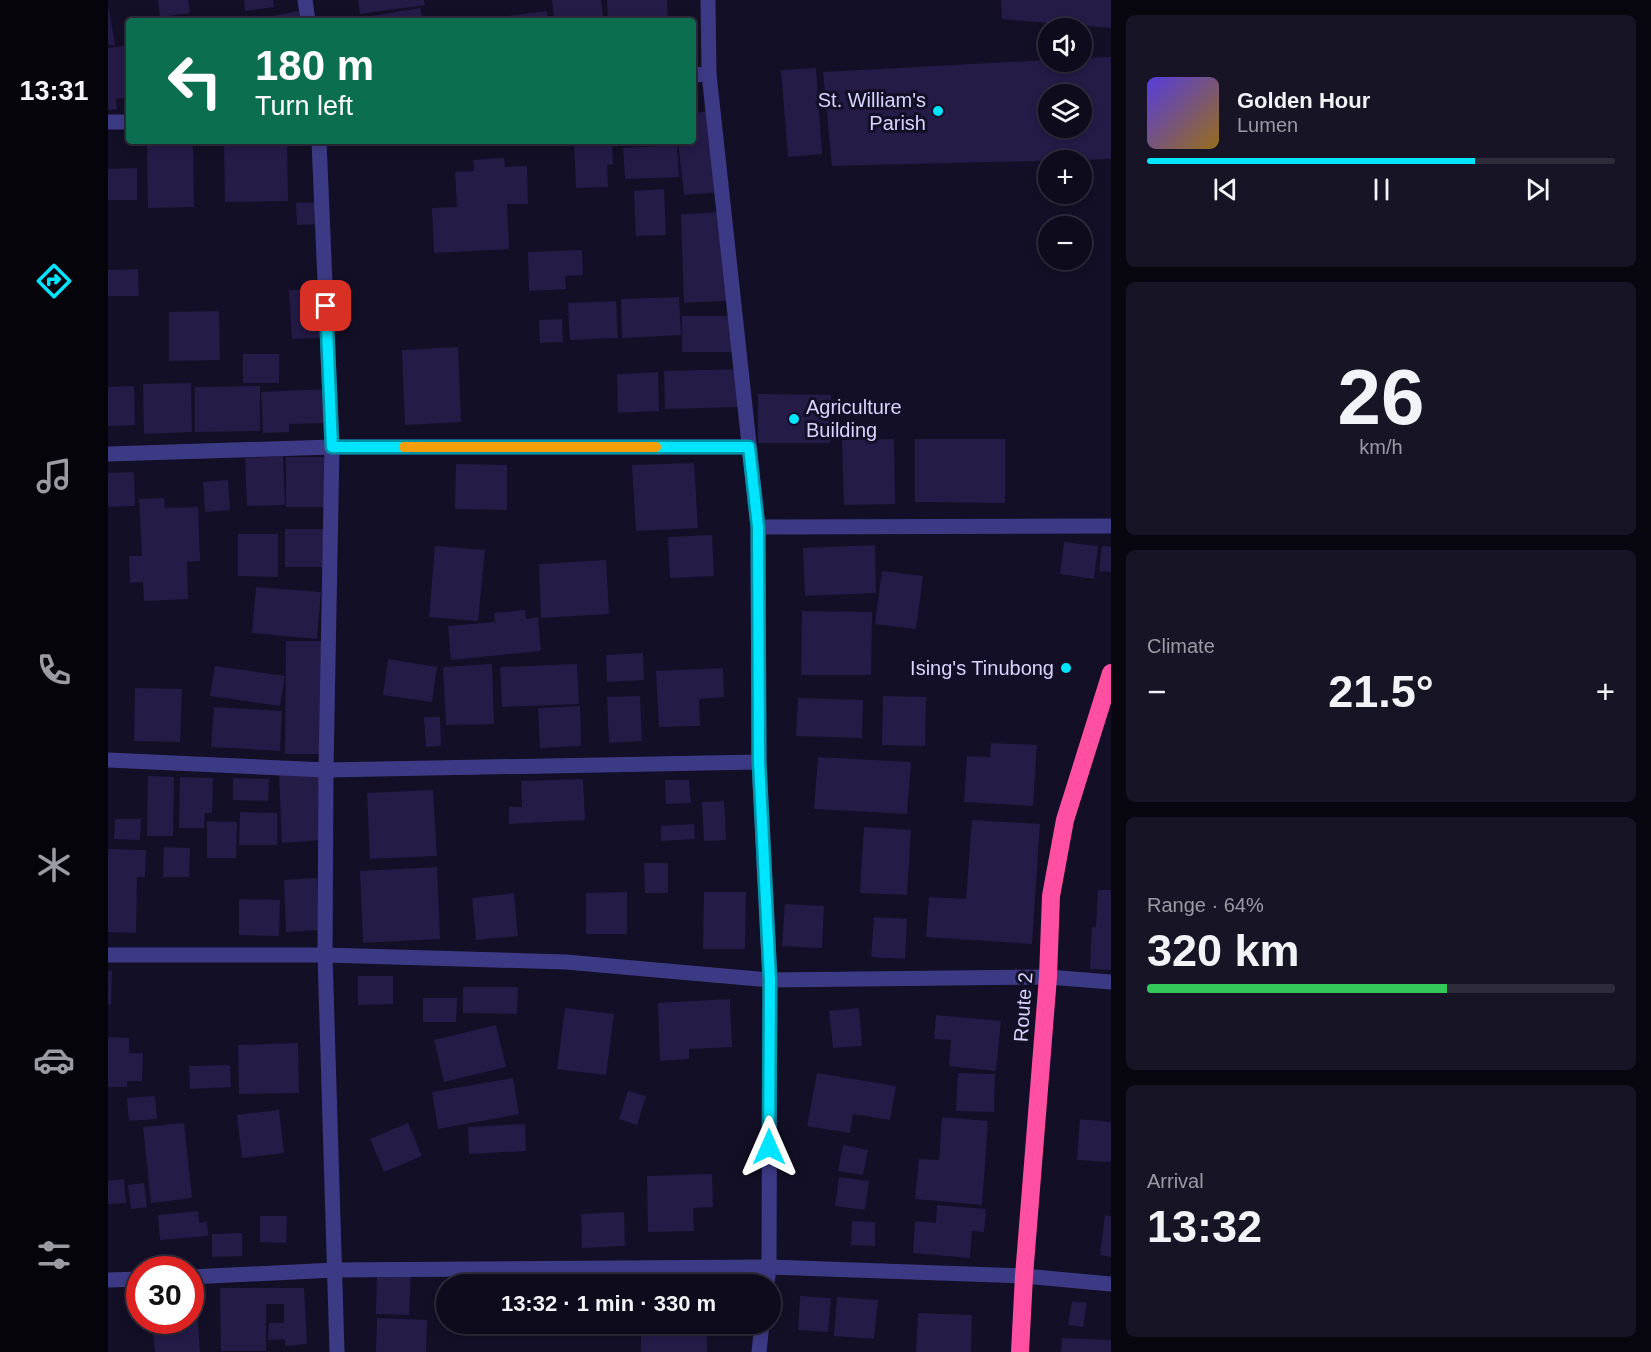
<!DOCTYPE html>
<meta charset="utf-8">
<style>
:root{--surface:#0e0b1c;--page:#171425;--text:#f1f3f6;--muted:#9b9ba3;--line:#2e2b3b;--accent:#00e5ff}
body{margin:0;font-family:Arial,sans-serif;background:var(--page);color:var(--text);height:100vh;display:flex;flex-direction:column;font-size:22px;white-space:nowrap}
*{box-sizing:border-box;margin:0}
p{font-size:20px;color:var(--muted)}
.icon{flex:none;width:33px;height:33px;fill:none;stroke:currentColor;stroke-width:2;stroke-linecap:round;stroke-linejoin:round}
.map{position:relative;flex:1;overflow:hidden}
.side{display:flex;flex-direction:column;gap:15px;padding:15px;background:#08060f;width:540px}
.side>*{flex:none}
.hud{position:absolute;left:18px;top:18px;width:570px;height:126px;border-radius:6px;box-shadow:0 3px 9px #0003,0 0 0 2px var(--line);background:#0b6e4f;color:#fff;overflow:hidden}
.controls{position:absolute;left:930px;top:18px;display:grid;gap:12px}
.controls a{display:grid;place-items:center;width:54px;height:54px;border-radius:50%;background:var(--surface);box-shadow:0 3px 9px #0003,0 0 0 2px var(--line);font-size:30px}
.speed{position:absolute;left:18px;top:1256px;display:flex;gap:12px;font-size:30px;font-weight:700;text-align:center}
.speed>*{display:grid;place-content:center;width:78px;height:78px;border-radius:50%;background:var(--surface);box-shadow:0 3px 9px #0003,0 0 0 2px var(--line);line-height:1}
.speed .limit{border:9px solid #d22;background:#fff;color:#111}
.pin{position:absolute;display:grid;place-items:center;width:51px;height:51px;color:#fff;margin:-26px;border-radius:12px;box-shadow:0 3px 9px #0006}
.me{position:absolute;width:66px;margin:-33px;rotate:0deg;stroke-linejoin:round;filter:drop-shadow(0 0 4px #0008)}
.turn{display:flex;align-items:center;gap:21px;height:126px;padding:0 30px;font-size:27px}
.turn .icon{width:78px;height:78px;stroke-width:2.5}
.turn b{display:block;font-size:42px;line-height:51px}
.big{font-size:45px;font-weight:600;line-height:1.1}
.side .widget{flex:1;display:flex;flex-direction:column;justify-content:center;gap:9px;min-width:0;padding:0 21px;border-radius:9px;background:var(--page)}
.side .dial{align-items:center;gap:0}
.dial b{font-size:78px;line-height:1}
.song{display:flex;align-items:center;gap:18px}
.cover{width:72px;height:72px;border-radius:9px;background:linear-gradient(135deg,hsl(250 70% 55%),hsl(40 70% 35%))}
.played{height:6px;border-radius:3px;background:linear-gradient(90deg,var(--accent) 70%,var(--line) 70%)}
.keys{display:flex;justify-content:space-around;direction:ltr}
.heat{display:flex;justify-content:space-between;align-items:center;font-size:33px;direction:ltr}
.charge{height:9px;border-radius:4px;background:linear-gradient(90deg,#34c759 64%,var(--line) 0)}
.trip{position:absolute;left:328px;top:1274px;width:345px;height:60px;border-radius:30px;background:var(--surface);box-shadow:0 3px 9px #0003,0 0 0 2px var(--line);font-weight:600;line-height:60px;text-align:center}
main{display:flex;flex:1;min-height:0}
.menu{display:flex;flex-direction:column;width:108px;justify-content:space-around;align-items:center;background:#06040b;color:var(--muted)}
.menu .icon{width:42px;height:42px}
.menu .current{color:var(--accent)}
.menu b{font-size:27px;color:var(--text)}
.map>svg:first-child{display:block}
.building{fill:#241b47;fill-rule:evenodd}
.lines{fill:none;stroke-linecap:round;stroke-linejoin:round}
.minor{stroke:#3d3a85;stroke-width:15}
.highway{stroke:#ff4fa3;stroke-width:18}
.route-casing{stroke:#0095a6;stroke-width:15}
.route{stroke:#00e5ff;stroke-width:10}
.slow{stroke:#f59e0b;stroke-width:10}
.poi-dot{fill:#00e5ff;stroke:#130f26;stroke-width:2}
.labels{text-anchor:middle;stroke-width:6;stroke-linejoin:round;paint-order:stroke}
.poi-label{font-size:20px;fill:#d9d4ff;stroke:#130f26;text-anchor:end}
.street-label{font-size:20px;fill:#d9d4ff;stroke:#130f26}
</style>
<main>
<nav class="menu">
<b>13:31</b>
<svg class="icon current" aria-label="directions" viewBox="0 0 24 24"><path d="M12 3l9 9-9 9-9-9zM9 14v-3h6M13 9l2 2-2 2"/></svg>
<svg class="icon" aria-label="music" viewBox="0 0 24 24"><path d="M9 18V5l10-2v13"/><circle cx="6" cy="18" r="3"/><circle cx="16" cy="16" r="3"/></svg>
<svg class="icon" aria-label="phone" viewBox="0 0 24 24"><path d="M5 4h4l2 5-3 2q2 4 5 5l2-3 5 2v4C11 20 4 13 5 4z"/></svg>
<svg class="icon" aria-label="climate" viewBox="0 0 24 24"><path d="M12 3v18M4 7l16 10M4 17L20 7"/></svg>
<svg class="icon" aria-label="car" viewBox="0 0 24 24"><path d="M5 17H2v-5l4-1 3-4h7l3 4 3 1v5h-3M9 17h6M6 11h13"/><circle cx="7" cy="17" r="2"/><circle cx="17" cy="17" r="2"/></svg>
<svg class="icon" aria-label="filters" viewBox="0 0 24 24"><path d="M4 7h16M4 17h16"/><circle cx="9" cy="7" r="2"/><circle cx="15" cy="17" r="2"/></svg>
</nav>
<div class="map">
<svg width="1003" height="1352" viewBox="0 0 1003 1352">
<rect width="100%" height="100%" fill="#130f26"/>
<g class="building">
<polygon points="50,0 80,0 82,13 52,17"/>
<polygon points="136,0 165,0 166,7 137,11"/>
<polygon points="250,0 316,0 317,5 252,14"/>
<polygon points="444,0 493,0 496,21 446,21"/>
<polygon points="499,0 559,0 560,21 500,21"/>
<polygon points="893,0 1003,0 1003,28 894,19"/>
<polygon points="0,5 7,45 0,45"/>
<polygon points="312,8 315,21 252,21 252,18"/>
<polygon points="190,11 192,21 145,21 144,20"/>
<polygon points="439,11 440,21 400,21 399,16"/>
<polygon points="21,45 21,97 8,99 9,109 0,110 0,48"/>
<path d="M 1003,57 L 1003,159 L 724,166 L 715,72 L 940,60 L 940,62 L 974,62 L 974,58 ZM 940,94 L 974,94 L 974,128 L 940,128 Z"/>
<polygon points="708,68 714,154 680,157 673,70"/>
<polygon points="604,111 611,192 576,195 570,141 585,141 585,113"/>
<polygon points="116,141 179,141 180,201 117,202"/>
<polygon points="252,141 320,141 320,143 253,146"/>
<polygon points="466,141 504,141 505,164 499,165 500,187 468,188"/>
<polygon points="39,143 85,143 86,207 40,208"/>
<polygon points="569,145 571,177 517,179 515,148"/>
<polygon points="396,158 397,167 419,166 420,204 399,204 401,249 326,253 324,208 349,207 347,172 366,171 365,160"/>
<polygon points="29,168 29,200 0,200 0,169"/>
<polygon points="556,189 558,235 528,236 526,191"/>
<polygon points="210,202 212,224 189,225 188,203"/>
<polygon points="615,212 619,301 576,303 573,214"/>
<polygon points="474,250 475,275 457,276 458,289 421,291 420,252"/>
<polygon points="30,269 31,296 0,296 0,270"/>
<polygon points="210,289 212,338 184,339 181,290"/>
<polygon points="571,297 573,335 514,338 513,299"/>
<polygon points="508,301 510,338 462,340 460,303"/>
<polygon points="111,311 112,360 61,361 61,312"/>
<rect x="574" y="316" width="50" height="36"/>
<polygon points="454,319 455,342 432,343 431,320"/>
<polygon points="350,347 353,422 297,425 294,350"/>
<rect x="135" y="354" width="36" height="29"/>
<polygon points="631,369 631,407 557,409 556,371"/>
<polygon points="550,372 551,411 510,413 509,374"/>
<polygon points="83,383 84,432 36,434 35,384"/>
<polygon points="26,386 27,425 0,426 0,387"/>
<polygon points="152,386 152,431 87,432 87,387"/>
<polygon points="219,389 221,423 181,424 181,432 155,433 153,392"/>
<polygon points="650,394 723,395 722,443 650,443"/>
<polygon points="786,439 787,504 736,505 734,440"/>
<polygon points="807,439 897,439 897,503 807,502"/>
<polygon points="175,456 177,505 139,506 137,458"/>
<polygon points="178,457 222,457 221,507 178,507"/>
<polygon points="586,463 590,528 528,531 524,465"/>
<polygon points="348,464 399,465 399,510 347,509"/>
<polygon points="26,472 27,506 0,507 0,473"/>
<polygon points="120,480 122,510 97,512 95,482"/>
<polygon points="56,498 57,508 90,507 92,561 79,562 80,599 36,601 35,582 22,583 21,556 34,556 31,499"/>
<polygon points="177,529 220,529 219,567 177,567"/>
<polygon points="130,534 170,534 170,577 130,576"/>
<polygon points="604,535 606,576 562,578 560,537"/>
<polygon points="956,542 990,546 986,579 952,574"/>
<polygon points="767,545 768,593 697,596 695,548"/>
<polygon points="327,546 377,550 370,621 321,617"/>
<polygon points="994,546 1003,547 1003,572 991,571"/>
<polygon points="498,560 501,614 433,618 431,564"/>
<polygon points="774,571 815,576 808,629 767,624"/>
<polygon points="148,587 213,592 209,639 144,633"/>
<polygon points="417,610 418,619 430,617 433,651 343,660 340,626 387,622 386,613"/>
<polygon points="694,611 764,612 763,675 693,675"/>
<polygon points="178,641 215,641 214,754 177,754"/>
<polygon points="535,653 536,680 499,682 498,655"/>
<polygon points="280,659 329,667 324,702 275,695"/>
<polygon points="384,664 386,724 338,725 335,667"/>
<polygon points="469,664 471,704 394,707 392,667"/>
<polygon points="107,666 177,676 172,706 102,696"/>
<polygon points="615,668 616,697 591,699 592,726 551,727 548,671"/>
<polygon points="27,688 74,689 72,742 26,741"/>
<polygon points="532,696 534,741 501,743 499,697"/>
<polygon points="775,696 818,697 817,746 774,745"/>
<polygon points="690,698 755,700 754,738 688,736"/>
<polygon points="472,706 473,746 432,748 430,708"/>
<polygon points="106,707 174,711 172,751 103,747"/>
<polygon points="316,717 332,717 333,746 318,747"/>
<polygon points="883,743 929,745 925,806 856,802 859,756 882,757"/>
<polygon points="710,757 803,762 799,814 706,809"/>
<polygon points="211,773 214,840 174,843 171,775"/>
<polygon points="40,776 66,777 65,836 39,836"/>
<polygon points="72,777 105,778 104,813 97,813 96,828 71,828"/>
<polygon points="125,778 161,779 160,801 125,800"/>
<polygon points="475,779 477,820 401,824 401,807 414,807 413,781"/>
<polygon points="557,780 581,780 583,803 558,804"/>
<polygon points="325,790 329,856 262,859 259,793"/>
<polygon points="616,801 618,840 596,841 594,802"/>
<polygon points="132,812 169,813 169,845 131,845"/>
<polygon points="7,819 33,819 32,840 6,839"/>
<polygon points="864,820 932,824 924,944 818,937 821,897 858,899"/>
<polygon points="99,821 129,822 128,858 99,858"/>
<polygon points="586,824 587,839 553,841 553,826"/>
<polygon points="756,827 803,830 799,895 752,893"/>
<polygon points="56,847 82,848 81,877 55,877"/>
<polygon points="0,849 38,850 37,877 29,877 28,933 0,932"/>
<polygon points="536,863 560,863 560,893 537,893"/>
<polygon points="329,867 332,939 255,943 252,871"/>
<polygon points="209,878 211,930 178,932 176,880"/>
<polygon points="990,890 1003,890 1003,970 982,969 984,927 988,927"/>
<polygon points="519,892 519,934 478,934 478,893"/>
<polygon points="596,892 638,892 637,949 595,949"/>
<polygon points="406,893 410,936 368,940 364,898"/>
<polygon points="131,899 172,900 171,936 131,935"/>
<polygon points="677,904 716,906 714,948 674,946"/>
<polygon points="766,917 799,919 797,959 763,957"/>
<polygon points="0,971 4,971 3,1005 0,1004"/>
<polygon points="250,976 285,976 285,1004 250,1005"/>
<polygon points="355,987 410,987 409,1014 355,1013"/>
<polygon points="315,998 349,998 348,1022 315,1022"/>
<polygon points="622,999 624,1047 581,1049 581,1059 552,1061 550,1003"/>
<polygon points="457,1008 506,1014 498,1075 449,1069"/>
<polygon points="751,1008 754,1046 725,1048 721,1011"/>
<polygon points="828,1015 893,1021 888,1071 841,1066 843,1040 826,1039"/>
<polygon points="388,1025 398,1067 336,1082 326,1040"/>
<polygon points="0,1037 21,1038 21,1053 35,1053 34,1081 19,1081 19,1087 0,1087"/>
<polygon points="190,1043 191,1093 131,1094 130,1045"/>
<polygon points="122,1065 123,1087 82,1089 81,1066"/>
<polygon points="709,1073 788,1086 782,1120 745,1114 742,1133 699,1126"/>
<polygon points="850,1073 887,1074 886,1112 848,1111"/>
<polygon points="405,1078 411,1114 330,1129 324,1092"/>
<polygon points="520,1091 538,1096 529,1125 511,1119"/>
<polygon points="47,1096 49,1119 21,1121 19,1098"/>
<polygon points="171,1110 176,1153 134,1158 129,1115"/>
<polygon points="834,1117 880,1121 874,1205 807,1199 811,1159 831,1160"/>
<polygon points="972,1119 1003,1122 1003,1162 969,1160"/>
<polygon points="76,1123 84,1198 43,1203 35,1127"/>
<polygon points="300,1123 314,1156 276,1172 262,1139"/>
<polygon points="417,1124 418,1151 361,1154 360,1127"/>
<polygon points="735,1145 760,1150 755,1175 730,1171"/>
<polygon points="604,1174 605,1207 585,1208 586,1231 540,1232 539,1176"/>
<polygon points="731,1177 761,1181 757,1210 727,1206"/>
<polygon points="16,1179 18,1203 0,1204 0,1181"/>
<polygon points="36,1183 39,1207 23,1209 20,1185"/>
<polygon points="829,1205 878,1209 876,1232 864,1231 862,1258 805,1253 807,1221 828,1223"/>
<polygon points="90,1211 91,1223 99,1222 100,1236 52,1240 50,1215"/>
<polygon points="516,1212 517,1246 474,1248 473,1214"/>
<polygon points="997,1215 1003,1216 1003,1257 992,1255"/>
<polygon points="152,1216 179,1216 178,1243 152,1242"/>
<polygon points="744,1221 767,1222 767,1246 743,1245"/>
<polygon points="134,1233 134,1256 104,1257 104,1234"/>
<polygon points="269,1272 303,1273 301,1315 268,1314"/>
<polygon points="112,1288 196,1288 199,1344 177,1346 177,1339 160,1340 161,1323 176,1323 176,1304 158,1304 158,1351 113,1351"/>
<polygon points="88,1296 92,1352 47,1352 44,1320 82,1320 82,1297"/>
<polygon points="692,1296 723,1298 720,1332 690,1330"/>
<polygon points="729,1297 770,1300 766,1339 726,1336"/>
<polygon points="964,1301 979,1303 975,1327 960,1325"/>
<polygon points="810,1313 864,1315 863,1352 808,1352"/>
<polygon points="269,1318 319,1320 318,1352 268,1352"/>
<rect x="340" y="1323" width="63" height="7"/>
<polygon points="464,1323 519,1323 519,1331 464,1329"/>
<polygon points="599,1329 599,1352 533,1352 533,1330"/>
<polygon points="954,1338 1003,1340 1003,1352 953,1352"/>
</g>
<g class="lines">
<g class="minor">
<polyline points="197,0 200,21"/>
<polyline points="600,0 601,74 650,527 651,762 662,980 661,1267 659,1284"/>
<polyline points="585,75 601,74"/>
<polyline points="0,122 21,122"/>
<polyline points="211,141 224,447 218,770 217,955 229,1352"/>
<polyline points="0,454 224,447 641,447"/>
<polyline points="650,527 1003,526"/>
<polyline points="0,760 218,770 651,762"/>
<polyline points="0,955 217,955 458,962 662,980 940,977 1003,982"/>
<polyline points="82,1277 227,1270 661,1267 916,1276 1003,1284"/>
<polyline points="0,1280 32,1279"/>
<polyline points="651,1352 654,1323"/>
</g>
<polyline class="highway" points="912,1352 916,1276 940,977 943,896 957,820 1003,673"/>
</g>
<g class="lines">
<defs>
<polyline id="route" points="218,306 224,447 641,447 650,527 651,762 662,980 661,1147"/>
</defs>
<use href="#route" class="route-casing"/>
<use href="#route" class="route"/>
<polyline class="slow" points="296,447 548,447"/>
</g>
<g class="poi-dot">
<circle cx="830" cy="111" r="6"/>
<circle cx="686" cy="419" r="6"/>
<circle cx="958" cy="668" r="6"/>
</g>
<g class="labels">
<g class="poi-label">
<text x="818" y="107">St. William's<tspan x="818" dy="23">Parish</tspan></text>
<text x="698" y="414" text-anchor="start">Agriculture<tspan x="698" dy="23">Building</tspan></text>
<text x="946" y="675">Ising's Tinubong</text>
</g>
<g class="street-label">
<text transform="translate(915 1007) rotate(-86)" y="7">Route 2</text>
</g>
</g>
</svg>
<div class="controls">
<a><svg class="icon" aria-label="sound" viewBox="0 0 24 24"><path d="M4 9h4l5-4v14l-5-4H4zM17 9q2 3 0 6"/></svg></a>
<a><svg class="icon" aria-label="layers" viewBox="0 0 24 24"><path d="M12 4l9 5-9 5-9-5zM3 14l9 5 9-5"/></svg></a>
<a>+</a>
<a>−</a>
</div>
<div class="speed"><div class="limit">30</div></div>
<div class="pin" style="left:218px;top:306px;background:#d93025"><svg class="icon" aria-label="arrive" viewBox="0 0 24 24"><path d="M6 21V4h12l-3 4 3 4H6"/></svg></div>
<svg class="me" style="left:661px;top:1147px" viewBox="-20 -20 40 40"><path d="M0-17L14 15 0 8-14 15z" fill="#00e5ff" stroke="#fff" stroke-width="4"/></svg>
<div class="trip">13:32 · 1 min · 330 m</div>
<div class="hud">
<div class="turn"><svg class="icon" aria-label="left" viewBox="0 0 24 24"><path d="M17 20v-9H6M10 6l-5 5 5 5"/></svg><div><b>180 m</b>Turn left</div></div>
</div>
</div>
<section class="side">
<div class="widget">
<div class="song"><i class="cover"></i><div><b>Golden Hour</b><p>Lumen</p></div></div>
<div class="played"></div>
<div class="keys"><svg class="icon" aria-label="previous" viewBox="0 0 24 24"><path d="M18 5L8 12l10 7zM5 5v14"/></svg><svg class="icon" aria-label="pause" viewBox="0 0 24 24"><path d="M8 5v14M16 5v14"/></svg><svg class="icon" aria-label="next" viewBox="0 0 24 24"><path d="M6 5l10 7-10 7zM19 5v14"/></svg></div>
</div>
<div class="widget dial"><b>26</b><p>km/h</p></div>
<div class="widget"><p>Climate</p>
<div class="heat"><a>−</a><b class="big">21.5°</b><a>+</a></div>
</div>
<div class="widget"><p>Range · 64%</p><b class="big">320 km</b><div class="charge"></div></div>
<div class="widget"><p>Arrival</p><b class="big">13:32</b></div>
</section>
</main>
